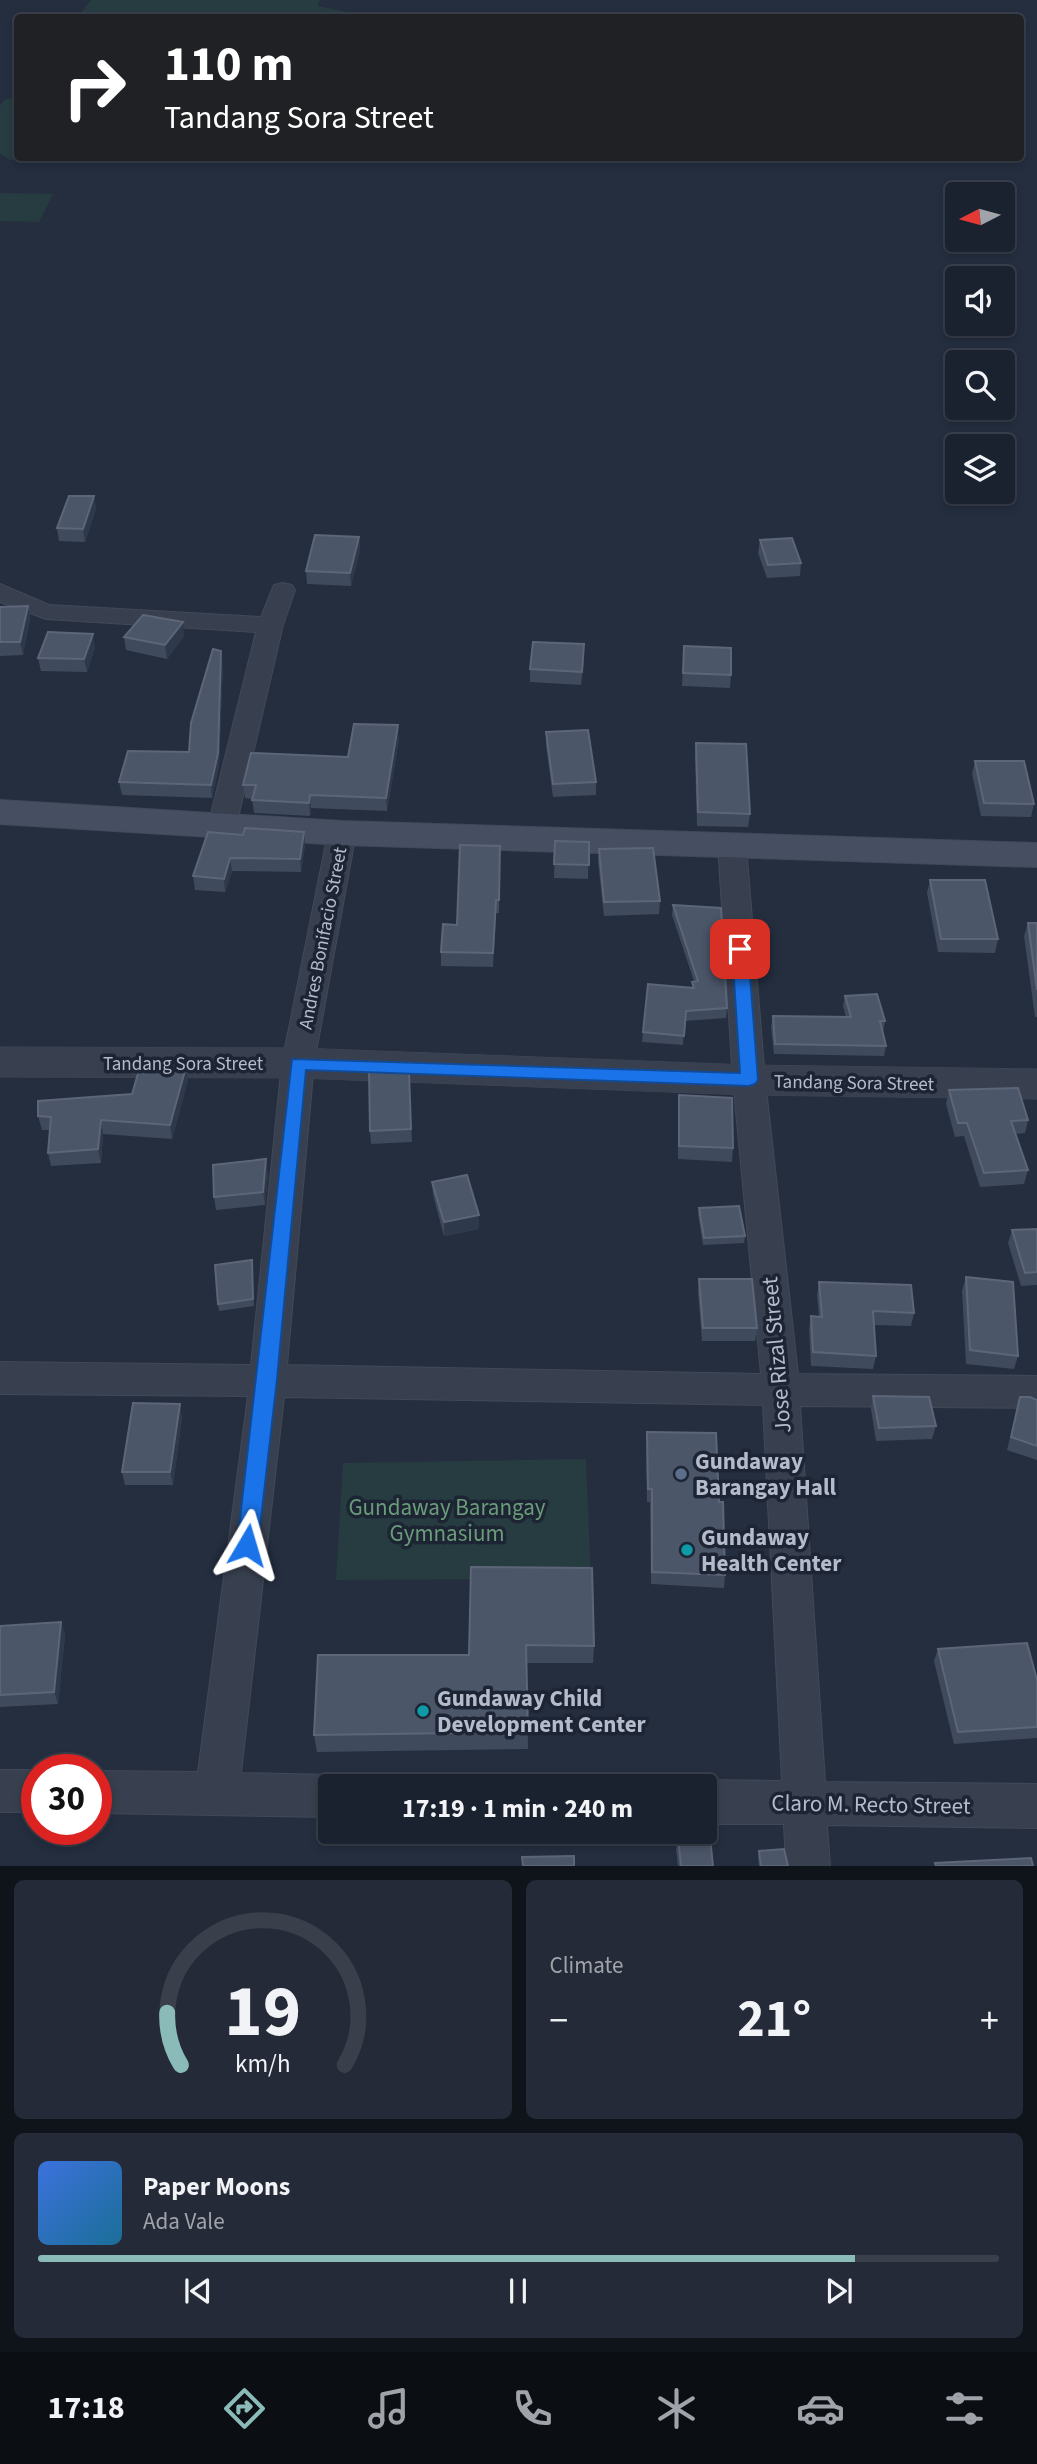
<!DOCTYPE html>
<meta charset="utf-8">
<style>
:root{--surface:#1b222f;--page:#242a37;--text:#f1f3f6;--muted:#a0a4aa;--line:#393f4b;--accent:#8bbbb9}
body{margin:0;font-family:"Source Sans 3",sans-serif;background:var(--page);color:var(--text);height:100vh;display:flex;flex-direction:column;font-size:26px;white-space:nowrap}
*{box-sizing:border-box;margin:0}
p{font-size:23px;color:var(--muted)}
.icon{flex:none;width:38px;height:38px;fill:none;stroke:currentColor;stroke-width:2;stroke-linecap:round;stroke-linejoin:round}
.map{position:relative;height:1866px;overflow:hidden}
.drawer{display:flex;flex-direction:column;gap:14px;padding:14px;background:#0f131a;flex:1}
.drawer>*{flex:none}
.guide{position:absolute;left:14px;top:14px;width:1010px;height:147px;border-radius:7px;box-shadow:0 4px 10px #0003,0 0 0 2px var(--line);background:#202124;color:#fff;overflow:hidden}
.needle{width:46px;rotate:264deg}
.controls{position:absolute;left:945px;top:182px;display:grid;gap:14px}
.controls a{display:grid;place-items:center;width:70px;height:70px;border-radius:7px;background:var(--surface);box-shadow:0 4px 10px #0003,0 0 0 2px var(--line);font-size:35px}
.speed{position:absolute;left:21px;top:1754px;display:flex;gap:14px;font-size:35px;font-weight:700;text-align:center}
.speed>*{display:grid;place-content:center;width:91px;height:91px;border-radius:50%;background:var(--surface);box-shadow:0 4px 10px #0003,0 0 0 2px var(--line);line-height:1}
.speed .limit{border:10px solid #d22;background:#fff;color:#111}
.pin{position:absolute;display:grid;place-items:center;width:60px;height:60px;color:#fff;margin:-30px;border-radius:14px;box-shadow:0 4px 10px #0006}
.me{position:absolute;width:77px;margin:-38px;rotate:7deg;stroke-linejoin:round;filter:drop-shadow(0 0 5px #0008)}
.turn{display:flex;align-items:center;gap:24px;height:147px;padding:0 35px;font-size:32px}
.turn .icon{width:91px;height:91px;stroke-width:2.5}
.turn b{display:block;font-size:49px;line-height:60px}
.big{font-size:52px;font-weight:700;line-height:1.1}
.drawer .card{flex:1;display:flex;flex-direction:column;justify-content:center;gap:10px;min-width:0;padding:0 24px;border-radius:10px;background:var(--page)}
.drawer .dial{align-items:center;gap:0}
.dial svg{height:182px;overflow:visible;fill:none;stroke:var(--line);stroke-width:7;stroke-linecap:round;text-anchor:middle}
.dial text{fill:var(--text);stroke:none}
.song{display:flex;align-items:center;gap:21px}
.cover{width:84px;height:84px;border-radius:10px;background:linear-gradient(135deg,hsl(220 70% 55%),hsl(200 70% 35%))}
.played{height:7px;border-radius:4px;background:linear-gradient(90deg,var(--accent) 85%,var(--line) 85%)}
.keys{display:flex;justify-content:space-around;direction:ltr}
.heat{display:flex;justify-content:space-between;align-items:center;font-size:38px;direction:ltr}
.drawer .tiles{flex:1;display:grid;gap:14px;grid-template-columns:1fr 1fr}
.card:last-child{grid-column:span 2}
.trip{position:absolute;left:318px;top:1774px;width:399px;height:70px;border-radius:7px;background:var(--surface);box-shadow:0 4px 10px #0003,0 0 0 2px var(--line);font-weight:700;line-height:70px;text-align:center}
.menu{display:flex;height:112px;justify-content:space-around;align-items:center;background:#0b0e13;color:var(--muted)}
.menu .icon{width:49px;height:49px}
.menu .active{color:var(--accent)}
.menu b{font-size:32px;color:var(--text)}
.map>svg:first-child{display:block}
.green{fill:#263c40}
.lines{fill:none;stroke-linecap:round;stroke-linejoin:round}
.minor-casing{stroke:#414958;stroke-width:2}
.tertiary-casing{stroke:#414958;stroke-width:1}
.secondary-casing{stroke:#414958;stroke-width:2}
.minor{fill:#38404f;fill-rule:evenodd}
.tertiary{fill:#38404f;fill-rule:evenodd}
.secondary{fill:#464f62;fill-rule:evenodd}
.wall{fill:#3f4a5d}
.shaded-wall{fill:#2f394c}
.building{fill:#4b5669;stroke:#5c6678;stroke-width:2}
.route{fill:#1a73e8;stroke:#114b97;stroke-width:2}
.service-dot{fill:#5c6f8a;stroke:#1d2534;stroke-width:2.5}
.culture-dot{fill:#0f9aa8;stroke:#1d2534;stroke-width:2.5}
.labels{text-anchor:middle;stroke-width:7;stroke-linejoin:round;paint-order:stroke}
.street-label{font-size:19px;fill:#b4bbca;stroke:#1d2534}
.near-street-label{font-size:23px;fill:#b4bbca;stroke:#1d2534}
.near-poi-label{font-size:23px;font-weight:bold;fill:#b4bbca;stroke:#1d2534;text-anchor:start}
.near-park-label{font-size:23px;fill:#6a9c79;stroke:#1d2534}
</style>
<div class="map">
<svg width="1037" height="1866" viewBox="0 0 1037 1866">
<rect width="100%" height="100%" fill="#242e3f"/>
<g class="green">
<polygon points="91,0 320,0 317,6 359,14 430,17 78,17"/>
<polygon points="17,98 18,158 29,158 10,160 0,154 0,105 6,99"/>
<polygon points="0,193 53,194 39,222 0,221"/>
<polygon points="586,1459 591,1579 336,1580 343,1463"/>
</g>
<g class="lines">
<defs>
<g id="minor">
<polygon points="283,583 292,585 295,590 283,625 236,826 232,833 222,835 212,833 208,826 256,632 46,619 0,602 0,584 49,605 261,617 274,585"/>
<polygon points="342,824 352,826 356,833 314,1063 287,1365 761,1374 733,1080 718,845 722,838 732,836 742,838 746,845 765,1080 798,1374 1037,1376 1037,1408 800,1406 825,1782 1037,1784 1037,1828 827,1825 830,1866 786,1866 784,1824 705,1824 705,1787 690,1787 705,1780 782,1781 763,1405 284,1397 241,1773 331,1775 346,1781 349,1787 331,1787 331,1817 96,1813 96,1771 198,1772 248,1396 0,1394 0,1362 251,1365 282,1063 328,833 332,826"/>
<rect x="0" y="1770" width="37" height="42"/>
</g>
<polygon id="tertiary" points="0,1047 298,1048 749,1065 1037,1069 1037,1099 749,1095 298,1078 0,1077"/>
<polygon id="secondary" points="0,800 342,821 1037,843 1037,867 342,845 0,824"/>
</defs>
<use href="#minor" class="minor-casing"/>
<use href="#tertiary" class="tertiary-casing"/>
<use href="#secondary" class="secondary-casing"/>
<use href="#minor" class="minor"/>
<use href="#tertiary" class="tertiary"/>
<use href="#secondary" class="secondary"/>
</g>
<g class="wall">
<polygon points="94,496 96,509 85,542 59,541 57,528"/>
<polygon points="359,537 360,550 351,586 307,584 306,571"/>
<polygon points="760,540 801,563 800,576 767,578 758,553"/>
<polygon points="28,606 30,619 23,655 0,656 0,607"/>
<polygon points="184,636 167,659 126,650 124,637"/>
<polygon points="684,646 731,675 730,688 682,686"/>
<polygon points="95,647 87,672 41,671 38,658"/>
<polygon points="584,658 581,685 530,682 530,669"/>
<polygon points="223,663 219,766 212,798 122,795 119,782 189,752"/>
<polygon points="546,732 596,782 596,795 553,797 546,745"/>
<polygon points="399,739 387,811 311,808 310,816 254,813 252,799 245,798 243,785 348,757"/>
<polygon points="696,743 750,814 748,827 697,826 695,756"/>
<polygon points="975,761 1034,804 1031,817 981,816 972,774"/>
<polygon points="304,832 305,845 301,872 232,871 225,892 195,890 193,876 243,835"/>
<polygon points="555,841 589,842 588,879 554,878"/>
<polygon points="500,846 499,913 496,913 493,967 441,966 441,952 457,925"/>
<polygon points="599,849 660,901 659,914 604,916 598,862"/>
<polygon points="930,880 998,939 995,953 938,952 927,893"/>
<polygon points="673,905 727,1008 726,1018 685,1021 683,1045 642,1042 643,1032 692,988 692,982 694,981 672,915"/>
<polygon points="1028,923 1037,923 1037,1017 1035,1017 1024,936"/>
<polygon points="845,996 885,1021 883,1032 886,1046 884,1056 774,1054 771,1027 773,1016 846,1017 843,1006"/>
<polygon points="186,1067 188,1080 172,1139 103,1134 101,1163 51,1166 48,1153 50,1130 42,1130 38,1116 132,1094"/>
<polygon points="409,1071 412,1142 371,1144 370,1131"/>
<polygon points="949,1090 1028,1120 1025,1133 1016,1134 1028,1170 1024,1184 980,1187 964,1136 955,1137 946,1104"/>
<polygon points="679,1095 733,1148 732,1162 678,1159 678,1109"/>
<polygon points="268,1173 265,1205 216,1210 214,1197"/>
<polygon points="432,1182 479,1229 444,1236 433,1195"/>
<polygon points="699,1208 745,1236 744,1243 703,1245 698,1214"/>
<polygon points="1037,1229 1037,1285 1021,1286 1008,1243 1012,1230"/>
<polygon points="252,1260 254,1306 219,1311 218,1304"/>
<polygon points="966,1277 1018,1356 1014,1369 966,1364 962,1291"/>
<polygon points="699,1279 757,1328 755,1341 702,1341 698,1292"/>
<polygon points="819,1282 914,1313 911,1326 873,1325 876,1356 873,1369 811,1366 809,1330 811,1316 819,1317 817,1295"/>
<polygon points="873,1396 936,1426 932,1439 876,1441 871,1409"/>
<polygon points="1020,1397 1037,1400 1037,1460 1007,1450"/>
<polygon points="182,1417 173,1485 125,1485 122,1472"/>
<polygon points="647,1432 719,1502 725,1575 724,1588 651,1584 650,1502 647,1502 646,1445"/>
<polygon points="471,1567 594,1646 593,1663 527,1663 528,1749 317,1752 314,1735 469,1655"/>
<polygon points="61,1622 65,1635 58,1704 0,1707 0,1626"/>
<polygon points="938,1649 1037,1680 1037,1738 954,1744 934,1661"/>
<polygon points="678,1838 713,1866 678,1866 676,1849"/>
<polygon points="759,1851 788,1866 759,1866 758,1857"/>
</g>
<g class="shaded-wall">
<polygon points="94,496 96,509 85,542 83,529"/>
<polygon points="359,537 360,550 351,586 350,573"/>
<polygon points="28,606 30,619 23,655 20,642"/>
<polygon points="183,622 184,636 167,659 165,645"/>
<polygon points="93,634 95,647 87,672 84,659"/>
<polygon points="221,651 223,663 219,766 212,798 211,785"/>
<polygon points="398,725 399,739 387,811 386,798"/>
<polygon points="310,795 311,808 310,816 309,803"/>
<polygon points="304,832 305,845 301,872 300,859"/>
<polygon points="230,858 232,871 225,892 224,879"/>
<polygon points="496,900 496,913 493,967 493,953"/>
<polygon points="186,1067 188,1080 172,1139 170,1125"/>
<polygon points="101,1120 103,1134 101,1163 98,1149"/>
<polygon points="266,1159 268,1173 265,1205 263,1192"/>
<polygon points="479,1215 479,1229 444,1236 444,1222"/>
<polygon points="180,1404 182,1417 173,1485 170,1472"/>
<polygon points="61,1622 65,1635 58,1704 54,1692"/>
</g>
<g class="building">
<polygon points="69,496 94,496 83,529 57,528"/>
<polygon points="315,535 359,537 350,573 306,571"/>
<polygon points="792,538 801,563 768,565 760,540"/>
<polygon points="28,606 20,642 0,642 0,607"/>
<polygon points="143,615 183,622 165,645 124,637"/>
<polygon points="48,632 93,634 84,659 38,658"/>
<polygon points="533,642 584,644 582,672 530,669"/>
<polygon points="684,646 731,648 731,675 683,673"/>
<polygon points="213,649 221,651 218,753 211,785 119,782 128,751 189,752 191,723"/>
<polygon points="354,724 398,725 386,798 310,795 309,803 252,800 256,785 243,785 251,753 348,757"/>
<polygon points="588,730 596,782 553,784 546,732"/>
<polygon points="696,743 746,744 750,814 698,812"/>
<polygon points="975,761 1024,761 1034,804 984,803"/>
<polygon points="245,828 304,832 300,859 230,858 224,879 193,876 208,832 243,835"/>
<polygon points="555,841 589,842 589,865 554,864"/>
<polygon points="460,845 500,846 499,900 496,900 493,953 441,952 443,924 457,925"/>
<polygon points="653,848 660,901 604,902 599,849"/>
<polygon points="930,880 985,880 998,939 941,939"/>
<polygon points="673,905 721,908 727,1008 686,1011 684,1036 643,1032 648,984 694,988 692,982 698,981"/>
<polygon points="1028,923 1037,923 1037,990"/>
<polygon points="877,994 885,1021 880,1021 886,1046 775,1044 773,1016 851,1017 845,996"/>
<polygon points="140,1067 186,1067 170,1125 101,1120 98,1149 48,1153 51,1117 38,1116 38,1101 132,1094"/>
<polygon points="369,1070 409,1071 411,1129 370,1131"/>
<polygon points="1018,1088 1028,1120 1011,1121 1028,1170 984,1173 967,1123 958,1123 949,1090"/>
<polygon points="679,1095 732,1098 733,1148 679,1146"/>
<polygon points="266,1159 263,1192 214,1197 213,1165"/>
<polygon points="467,1175 479,1215 444,1222 432,1182"/>
<polygon points="739,1206 745,1236 704,1238 699,1208"/>
<polygon points="1037,1229 1037,1272 1025,1273 1012,1230"/>
<polygon points="252,1260 253,1299 218,1304 215,1265"/>
<polygon points="966,1277 1013,1282 1018,1356 970,1350"/>
<polygon points="699,1279 752,1279 757,1328 703,1328"/>
<polygon points="819,1282 911,1285 914,1313 873,1311 876,1356 813,1352 811,1316 822,1317"/>
<polygon points="873,1396 929,1397 936,1426 879,1428"/>
<polygon points="1020,1397 1030,1397 1037,1400 1037,1446 1011,1437"/>
<polygon points="133,1403 180,1404 170,1472 122,1472"/>
<polygon points="647,1432 716,1433 719,1502 723,1502 725,1575 652,1572 652,1489 648,1489"/>
<polygon points="471,1567 592,1568 594,1646 526,1645 528,1732 314,1735 318,1655 469,1655"/>
<polygon points="61,1622 54,1692 0,1695 0,1626"/>
<polygon points="1027,1643 1037,1680 1037,1727 958,1732 938,1649"/>
<polygon points="710,1837 713,1866 681,1866 678,1838"/>
<polygon points="784,1849 788,1866 761,1866 759,1851"/>
<polygon points="574,1856 574,1866 523,1866 522,1857"/>
<polygon points="1031,1858 1033,1866 936,1866 935,1863"/>
</g>
<polygon class="route" points="740,944 748,949 758,1080 755,1084 749,1086 306,1070 277,1379 258,1545 255,1552 247,1554 240,1552 237,1545 292,1059 740,1073 732,949"/>
<circle class="service-dot" cx="681" cy="1474" r="7"/>
<g class="culture-dot">
<circle cx="687" cy="1550" r="7"/>
<circle cx="423" cy="1711" r="7"/>
</g>
<g class="labels">
<g class="street-label">
<text transform="translate(322 938) rotate(-79)" y="7">Andres Bonifacio Street</text>
<text x="183" y="1070">Tandang Sora Street</text>
<text transform="translate(854 1082) rotate(1)" y="7">Tandang Sora Street</text>
</g>
<g class="near-street-label">
<text transform="translate(776 1355) rotate(-95)" y="8">Jose Rizal Street</text>
<text transform="translate(871 1804) rotate(1)" y="8">Claro M. Recto Street</text>
</g>
<g class="near-poi-label">
<text x="695" y="1469">Gundaway<tspan x="695" dy="26">Barangay Hall</tspan></text>
<text x="701" y="1545">Gundaway<tspan x="701" dy="26">Health Center</tspan></text>
<text x="437" y="1706">Gundaway Child<tspan x="437" dy="26">Development Center</tspan></text>
</g>
<g class="near-park-label">
<text x="447" y="1515">Gundaway Barangay<tspan x="447" dy="26">Gymnasium</tspan></text>
</g>
</g>
</svg>
<div class="controls">
<a><svg class="needle" viewBox="-14 -14 28 28"><path d="M0-13l5 13h-10z" fill="#e53935"/><path d="M0 13l5-13h-10z" fill="#a0a4aa"/></svg></a>
<a><svg class="icon" aria-label="sound" viewBox="0 0 24 24"><path d="M4 9h4l5-4v14l-5-4H4zM17 9q2 3 0 6"/></svg></a>
<a><svg class="icon" aria-label="search" viewBox="0 0 24 24"><circle cx="10" cy="10" r="6"/><path d="M15 15l6 6"/></svg></a>
<a><svg class="icon" aria-label="layers" viewBox="0 0 24 24"><path d="M12 4l9 5-9 5-9-5zM3 14l9 5 9-5"/></svg></a>
</div>
<div class="speed"><div class="limit">30</div></div>
<div class="pin" style="left:740px;top:949px;background:#d93025"><svg class="icon" aria-label="arrive" viewBox="0 0 24 24"><path d="M6 21V4h12l-3 4 3 4H6"/></svg></div>
<svg class="me" style="left:247px;top:1545px" viewBox="-20 -20 40 40"><path d="M0-17L14 15 0 8-14 15z" fill="#1a73e8" stroke="#fff" stroke-width="4"/></svg>
<div class="trip">17:19 · 1 min · 240 m</div>
<div class="guide">
<div class="turn"><svg class="icon" aria-label="right" viewBox="0 0 24 24"><path d="M7 20v-9h11M14 6l5 5-5 5"/></svg><div><b>110 m</b>Tandang Sora Street</div></div>
</div>
</div>
<section class="drawer">
<div class="tiles">
<div class="card dial"><svg viewBox="0 0 100 80">
<path d="M14 69A42 42 0 1 1 86 69"/>
<path d="M14 69A42 42 0 0 1 8 46" stroke="#8bbbb9"/>
<text x="50" y="56" font-size="32" font-weight="700">19</text>
<text x="50" y="72" font-size="11">km/h</text>
</svg></div>
<div class="card"><p>Climate</p>
<div class="heat"><a>−</a><b class="big">21°</b><a>+</a></div>
</div>
<div class="card">
<div class="song"><i class="cover"></i><div><b>Paper Moons</b><p>Ada Vale</p></div></div>
<div class="played"></div>
<div class="keys"><svg class="icon" aria-label="previous" viewBox="0 0 24 24"><path d="M18 5L8 12l10 7zM5 5v14"/></svg><svg class="icon" aria-label="pause" viewBox="0 0 24 24"><path d="M8 5v14M16 5v14"/></svg><svg class="icon" aria-label="next" viewBox="0 0 24 24"><path d="M6 5l10 7-10 7zM19 5v14"/></svg></div>
</div>
</div>
</section>
<nav class="menu">
<b>17:18</b>
<svg class="icon active" aria-label="directions" viewBox="0 0 24 24"><path d="M12 3l9 9-9 9-9-9zM9 14v-3h6M13 9l2 2-2 2"/></svg>
<svg class="icon" aria-label="music" viewBox="0 0 24 24"><path d="M9 18V5l10-2v13"/><circle cx="6" cy="18" r="3"/><circle cx="16" cy="16" r="3"/></svg>
<svg class="icon" aria-label="phone" viewBox="0 0 24 24"><path d="M5 4h4l2 5-3 2q2 4 5 5l2-3 5 2v4C11 20 4 13 5 4z"/></svg>
<svg class="icon" aria-label="climate" viewBox="0 0 24 24"><path d="M12 3v18M4 7l16 10M4 17L20 7"/></svg>
<svg class="icon" aria-label="car" viewBox="0 0 24 24"><path d="M5 17H2v-5l4-1 3-4h7l3 4 3 1v5h-3M9 17h6M6 11h13"/><circle cx="7" cy="17" r="2"/><circle cx="17" cy="17" r="2"/></svg>
<svg class="icon" aria-label="filters" viewBox="0 0 24 24"><path d="M4 7h16M4 17h16"/><circle cx="9" cy="7" r="2"/><circle cx="15" cy="17" r="2"/></svg>
</nav>
